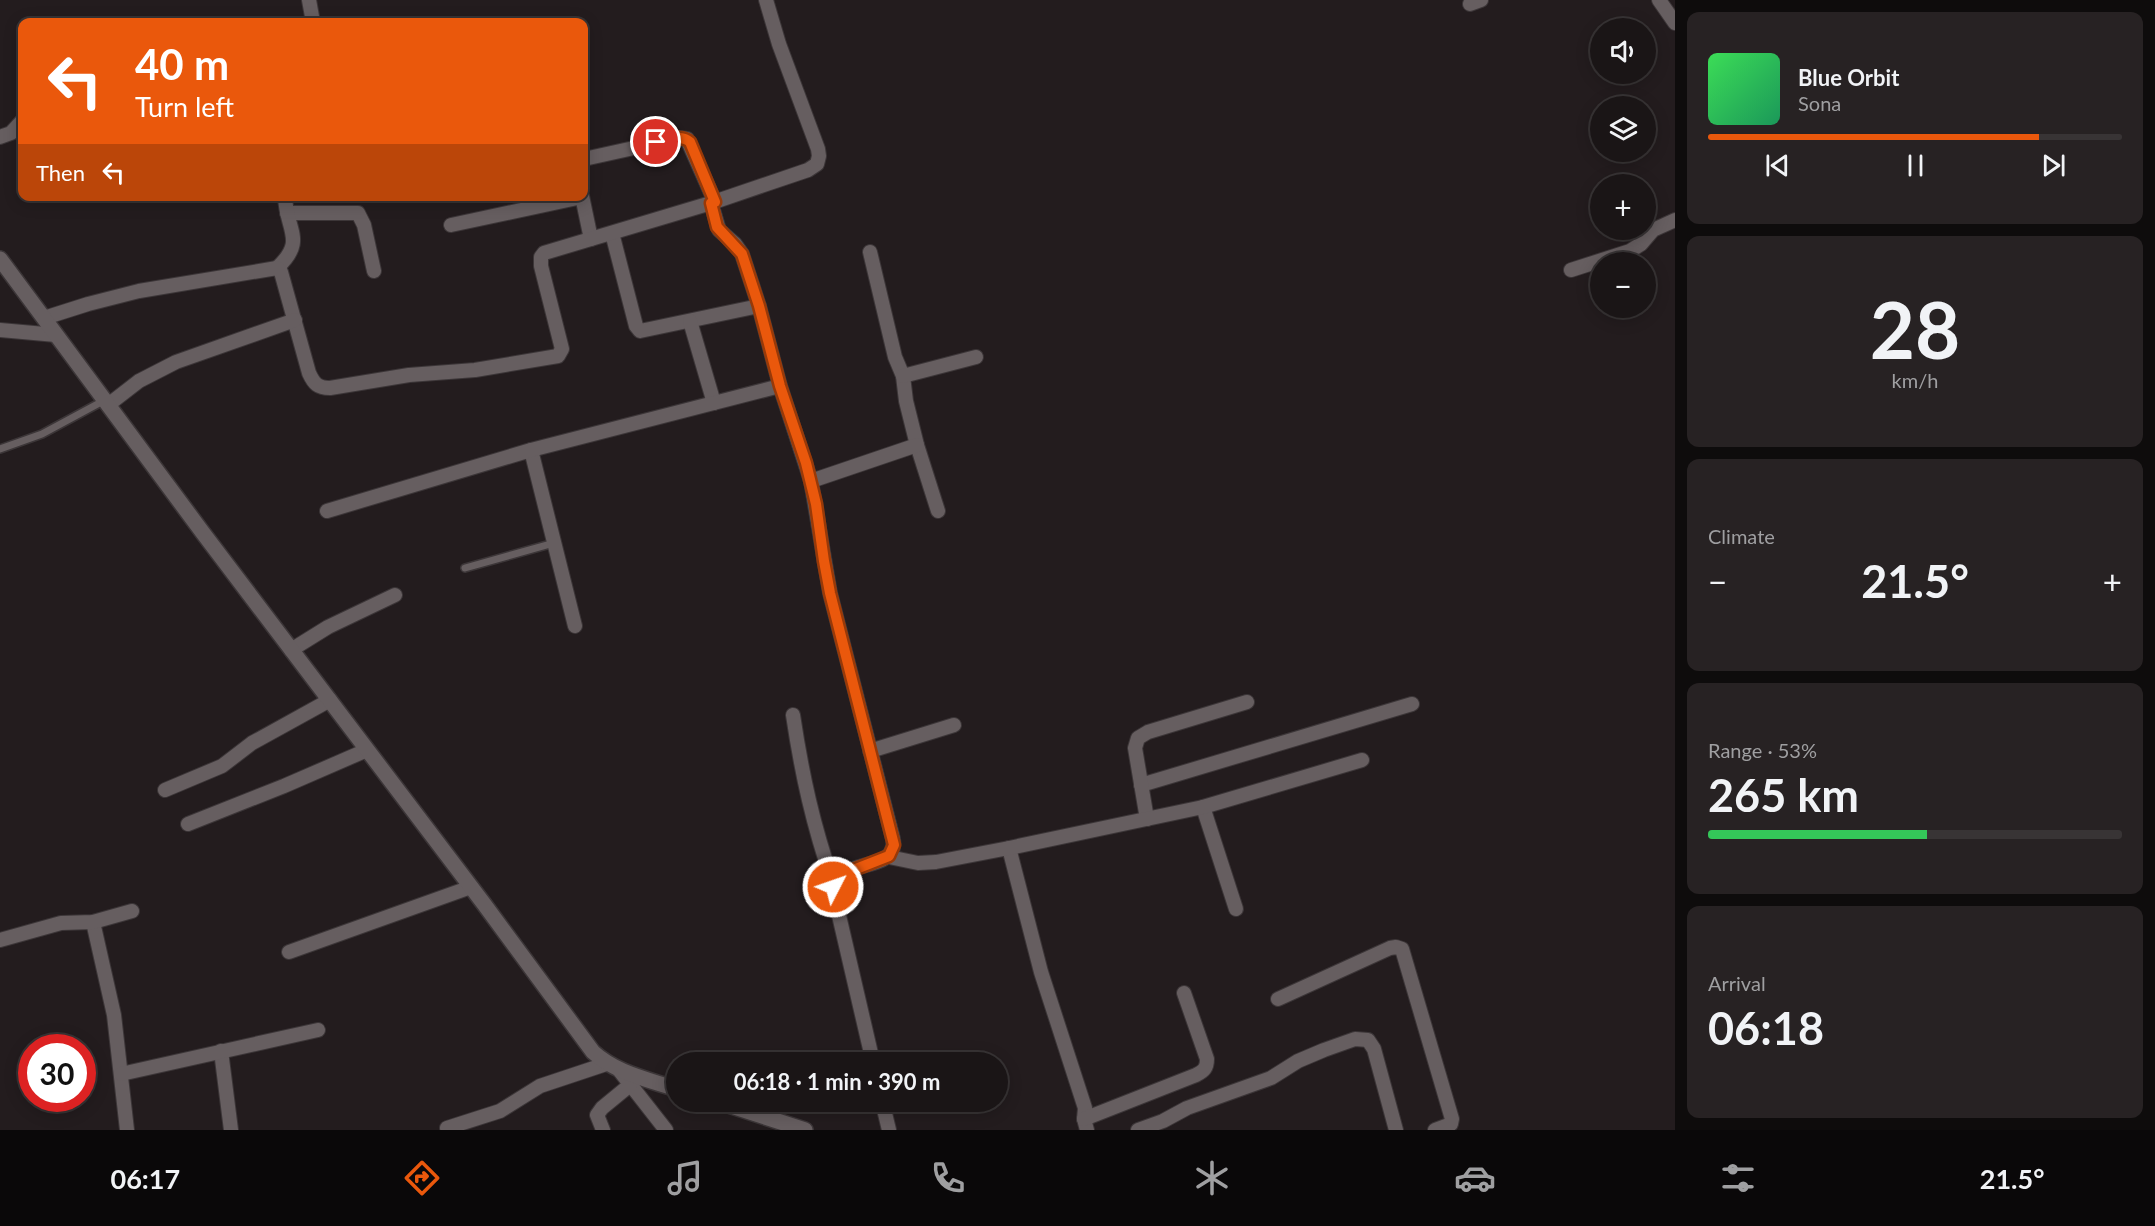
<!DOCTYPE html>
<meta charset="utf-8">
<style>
:root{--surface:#1a1516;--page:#272223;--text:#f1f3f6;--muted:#9f9fa1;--line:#383435;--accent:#ea580c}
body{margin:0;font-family:Lato,sans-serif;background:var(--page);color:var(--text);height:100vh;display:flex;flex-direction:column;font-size:22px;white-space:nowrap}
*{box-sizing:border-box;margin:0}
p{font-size:20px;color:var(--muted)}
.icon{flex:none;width:33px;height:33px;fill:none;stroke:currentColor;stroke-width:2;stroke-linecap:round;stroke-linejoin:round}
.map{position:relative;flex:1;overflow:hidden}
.side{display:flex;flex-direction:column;gap:12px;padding:12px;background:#0e0c0c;width:480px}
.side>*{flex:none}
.top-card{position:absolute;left:18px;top:18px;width:570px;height:183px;border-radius:12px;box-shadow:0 3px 15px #0003,0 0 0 2px var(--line);background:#ea580c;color:#fff;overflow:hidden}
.fabs{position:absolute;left:1590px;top:18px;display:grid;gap:12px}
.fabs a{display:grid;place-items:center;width:66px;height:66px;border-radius:50%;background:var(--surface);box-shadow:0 3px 15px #0003,0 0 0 2px var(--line);font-size:30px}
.speed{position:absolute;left:18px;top:1034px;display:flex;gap:12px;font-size:30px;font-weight:700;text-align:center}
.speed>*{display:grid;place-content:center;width:78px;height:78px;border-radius:50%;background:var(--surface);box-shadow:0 3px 15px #0003,0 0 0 2px var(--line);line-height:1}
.speed .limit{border:9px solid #d22;background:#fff;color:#111}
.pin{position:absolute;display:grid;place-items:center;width:51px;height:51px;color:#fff;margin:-26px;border:3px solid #fff;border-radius:50%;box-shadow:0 2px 6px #0007}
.me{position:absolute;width:66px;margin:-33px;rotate:49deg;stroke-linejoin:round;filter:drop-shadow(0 0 4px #0008)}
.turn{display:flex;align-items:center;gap:21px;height:126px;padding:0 18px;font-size:27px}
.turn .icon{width:78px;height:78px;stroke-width:2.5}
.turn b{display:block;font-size:42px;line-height:51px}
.then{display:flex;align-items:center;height:57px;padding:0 18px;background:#0003;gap:12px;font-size:22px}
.big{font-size:45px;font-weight:700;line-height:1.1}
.side .card{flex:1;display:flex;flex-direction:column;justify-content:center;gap:9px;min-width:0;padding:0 21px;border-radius:12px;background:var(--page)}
.side .dial{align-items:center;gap:0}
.dial b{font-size:78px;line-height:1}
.song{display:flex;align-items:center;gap:18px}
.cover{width:72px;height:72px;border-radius:9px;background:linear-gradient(135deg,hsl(130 70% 55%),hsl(150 70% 35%))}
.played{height:6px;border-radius:3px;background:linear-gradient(90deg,var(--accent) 80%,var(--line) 80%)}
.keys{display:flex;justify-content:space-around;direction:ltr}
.heat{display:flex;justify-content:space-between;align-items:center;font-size:33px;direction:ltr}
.charge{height:9px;border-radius:4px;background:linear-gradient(90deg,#34c759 53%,var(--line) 0)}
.trip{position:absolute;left:666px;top:1052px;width:342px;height:60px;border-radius:30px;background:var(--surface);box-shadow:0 3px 15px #0003,0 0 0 2px var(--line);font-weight:700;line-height:60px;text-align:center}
.tabs{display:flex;height:96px;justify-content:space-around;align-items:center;background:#0a0809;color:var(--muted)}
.tabs .icon{width:42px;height:42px}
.tabs .active{color:var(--accent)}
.tabs b{font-size:27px;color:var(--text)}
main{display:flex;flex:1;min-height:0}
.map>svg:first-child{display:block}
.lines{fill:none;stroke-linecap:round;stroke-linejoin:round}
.lane-casing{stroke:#3c3638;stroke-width:10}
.street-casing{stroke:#3c3638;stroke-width:16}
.secondary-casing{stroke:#3c3638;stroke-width:18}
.lane{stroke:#665e60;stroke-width:7}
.street{stroke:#665e60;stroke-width:14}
.secondary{stroke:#665e60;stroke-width:15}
.route-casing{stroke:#983908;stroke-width:15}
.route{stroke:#ea580c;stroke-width:10}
</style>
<main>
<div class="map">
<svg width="1675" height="1130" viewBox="0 0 1675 1130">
<rect width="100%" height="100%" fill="#231c1e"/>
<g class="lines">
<defs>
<g id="lane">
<polyline points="0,449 42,434 105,400"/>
<polyline points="465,568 554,543"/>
</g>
<g id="street">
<polyline points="309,0 313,22"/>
<polyline points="1659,0 1675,23"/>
<polyline points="1470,4 1481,0"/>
<polyline points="0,137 11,133 22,121"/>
<polyline points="584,159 679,138 687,139 715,202"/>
<polyline points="582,196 591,239"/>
<path d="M 711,203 L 719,230 L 735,244 L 742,254 L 759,306 L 780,386 L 811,481 L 830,593 L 893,839 C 899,876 829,855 834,894 L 873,1062"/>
<polyline points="287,213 358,213 364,225 374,271"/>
<polyline points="451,225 582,197"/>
<polyline points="612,233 636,326 640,331 759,306"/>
<polyline points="870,252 895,357 903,376 906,401 917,445 938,511"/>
<path d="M 277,268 C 307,240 286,231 285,196"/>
<polyline points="1571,270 1630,251 1641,244 1653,230 1675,220"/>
<path d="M 44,318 L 88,304 L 139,291 L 277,268 L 281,272 L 309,373 C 314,384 318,388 330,388 L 409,375 L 475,370 L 558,356 L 562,349 L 541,266 L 541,257 L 544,253 L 711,203 L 808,170 L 817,164 L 819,156 L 818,149 L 779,44 L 766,0"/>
<polyline points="690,321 714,403"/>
<polyline points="0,330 56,335"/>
<polyline points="903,376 976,357"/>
<polyline points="108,405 139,381 176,362 295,320"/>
<polyline points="531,450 575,626"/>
<polyline points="811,481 917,445"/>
<polyline points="327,511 531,450 780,386"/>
<polyline points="291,650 328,627 395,595"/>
<path d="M 793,715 C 802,775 813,825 833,883"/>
<polyline points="870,751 954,725"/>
<polyline points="1141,785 1412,704"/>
<polyline points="165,790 222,766 252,743 330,700"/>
<polyline points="1203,807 1236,909"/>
<polyline points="1147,819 1135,748 1138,738 1148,732 1247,702"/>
<polyline points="188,824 284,786 367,750"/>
<polyline points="1009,848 1041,972 1085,1108 1084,1119 1087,1130"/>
<polyline points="889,857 918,863 936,862 1009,848 1203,807 1362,760"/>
<polyline points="93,922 114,1015 127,1130"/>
<polyline points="0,940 61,923 93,922 132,911"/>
<polyline points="289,952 471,887"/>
<polyline points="1278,999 1390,948 1396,947 1402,949 1452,1119 1451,1124 1435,1130"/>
<polyline points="221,1051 231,1130"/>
<polyline points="619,1070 666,1130"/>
<polyline points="121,1074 318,1030"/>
<polyline points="882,1101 889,1130"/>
<path d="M 1084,1119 L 1196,1075 C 1204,1071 1207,1068 1207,1059 L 1184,993"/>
<polyline points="447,1128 500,1111 540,1086 606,1064"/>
<polyline points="603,1130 597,1115 602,1108 630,1085"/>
<polyline points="1138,1130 1163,1121 1187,1108 1271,1078 1298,1061 1324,1050 1355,1039 1368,1040 1374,1049 1396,1130"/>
</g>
<g id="secondary">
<path d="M 0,259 L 203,533 L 484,904 L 593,1052 C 616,1073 647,1079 676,1089"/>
<polyline points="716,1101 805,1130"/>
</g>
</defs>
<use href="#lane" class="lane-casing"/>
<use href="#street" class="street-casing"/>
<use href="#secondary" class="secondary-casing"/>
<use href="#lane" class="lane"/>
<use href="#street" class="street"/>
<use href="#secondary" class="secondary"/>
</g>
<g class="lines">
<defs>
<path id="route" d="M 656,142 C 667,140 681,134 690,142 L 715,202 L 711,203 L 717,227 L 742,254 L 759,306 L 780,386 L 806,463 L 816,504 L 824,561 L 830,593 L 894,845 L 889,856 L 838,876 L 833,887"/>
</defs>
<use href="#route" class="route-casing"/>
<use href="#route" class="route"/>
</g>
</svg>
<div class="fabs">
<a><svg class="icon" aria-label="sound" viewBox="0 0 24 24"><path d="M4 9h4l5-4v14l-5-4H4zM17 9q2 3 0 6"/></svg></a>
<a><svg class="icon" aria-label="layers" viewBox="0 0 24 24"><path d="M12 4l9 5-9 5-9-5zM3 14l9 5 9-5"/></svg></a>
<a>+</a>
<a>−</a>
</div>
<div class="speed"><div class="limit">30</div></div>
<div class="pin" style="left:656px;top:142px;background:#d93025"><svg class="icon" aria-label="arrive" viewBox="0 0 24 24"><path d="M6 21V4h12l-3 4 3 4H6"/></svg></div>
<svg class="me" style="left:833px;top:887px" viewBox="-20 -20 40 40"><circle r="17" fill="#ea580c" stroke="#fff" stroke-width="3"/><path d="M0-11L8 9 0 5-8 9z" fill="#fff"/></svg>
<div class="trip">06:18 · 1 min · 390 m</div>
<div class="top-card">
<div class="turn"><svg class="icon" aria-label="left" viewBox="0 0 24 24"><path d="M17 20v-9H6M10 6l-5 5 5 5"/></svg><div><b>40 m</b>Turn left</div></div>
<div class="then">Then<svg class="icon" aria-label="left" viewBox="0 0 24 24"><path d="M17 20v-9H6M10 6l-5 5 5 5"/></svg></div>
</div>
</div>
<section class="side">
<div class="card">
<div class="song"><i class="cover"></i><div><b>Blue Orbit</b><p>Sona</p></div></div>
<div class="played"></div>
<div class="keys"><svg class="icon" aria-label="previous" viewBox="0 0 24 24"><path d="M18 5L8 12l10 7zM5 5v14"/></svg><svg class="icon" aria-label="pause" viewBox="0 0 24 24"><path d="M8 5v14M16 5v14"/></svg><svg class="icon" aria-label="next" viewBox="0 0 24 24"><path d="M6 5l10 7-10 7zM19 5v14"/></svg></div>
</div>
<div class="card dial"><b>28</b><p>km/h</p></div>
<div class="card"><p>Climate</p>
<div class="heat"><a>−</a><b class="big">21.5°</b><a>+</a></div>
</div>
<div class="card"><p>Range · 53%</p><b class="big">265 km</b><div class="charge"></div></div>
<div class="card"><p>Arrival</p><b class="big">06:18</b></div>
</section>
</main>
<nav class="tabs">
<b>06:17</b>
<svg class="icon active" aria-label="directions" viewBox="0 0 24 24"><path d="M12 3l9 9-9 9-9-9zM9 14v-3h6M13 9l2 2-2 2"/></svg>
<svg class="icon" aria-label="music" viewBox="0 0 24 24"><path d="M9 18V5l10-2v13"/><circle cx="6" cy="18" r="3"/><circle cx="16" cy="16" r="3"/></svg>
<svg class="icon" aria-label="phone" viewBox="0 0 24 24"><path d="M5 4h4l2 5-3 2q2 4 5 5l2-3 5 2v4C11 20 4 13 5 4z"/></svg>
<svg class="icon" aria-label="climate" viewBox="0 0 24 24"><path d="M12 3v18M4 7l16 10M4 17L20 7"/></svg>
<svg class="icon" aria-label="car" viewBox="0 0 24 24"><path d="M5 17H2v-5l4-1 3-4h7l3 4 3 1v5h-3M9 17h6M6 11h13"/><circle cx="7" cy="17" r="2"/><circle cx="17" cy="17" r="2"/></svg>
<svg class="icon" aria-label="filters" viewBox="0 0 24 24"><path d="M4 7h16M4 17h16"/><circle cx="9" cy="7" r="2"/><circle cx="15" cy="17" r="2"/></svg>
<b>21.5°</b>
</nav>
